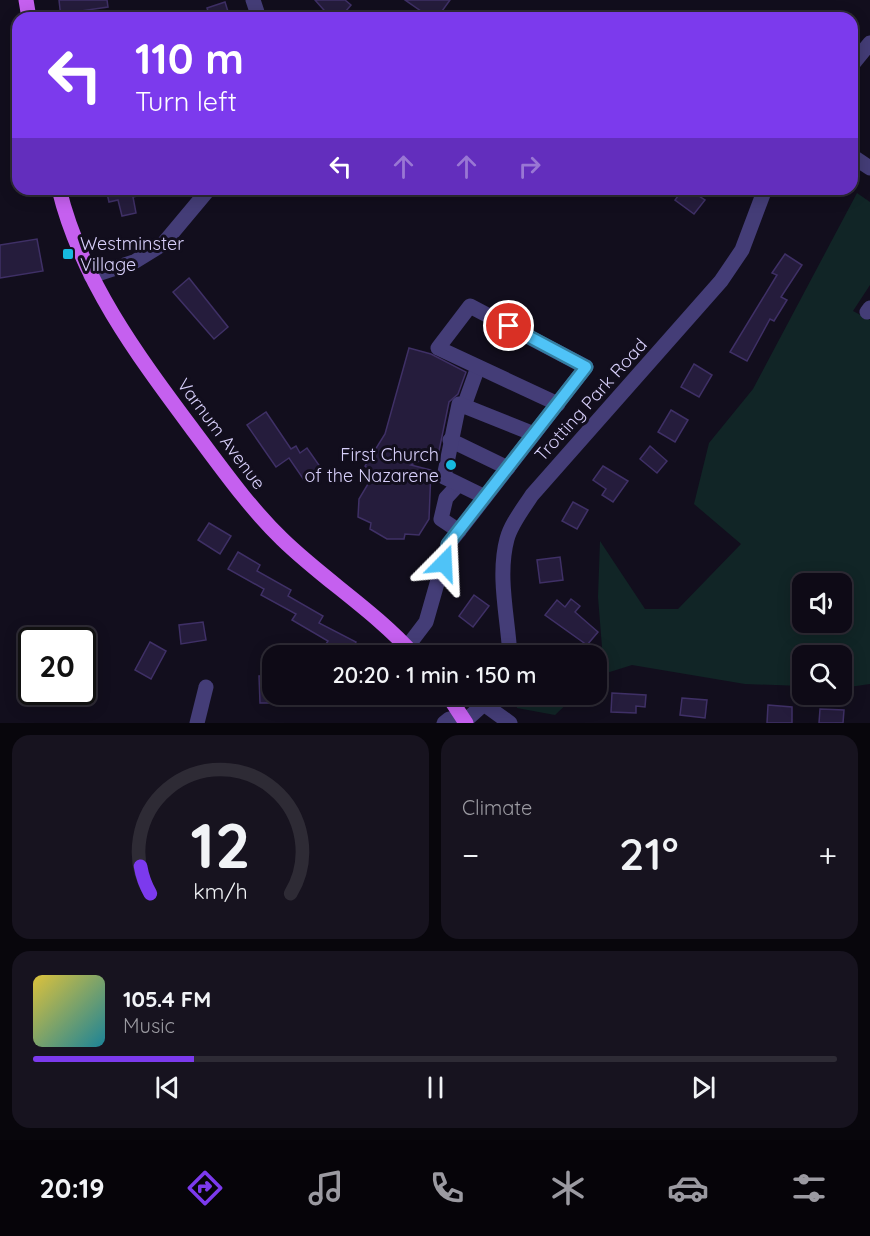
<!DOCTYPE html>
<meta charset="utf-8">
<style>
:root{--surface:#0e0a16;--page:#17131f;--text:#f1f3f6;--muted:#9b9aa1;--line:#2e2b35;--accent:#7c3aed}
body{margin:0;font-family:Quicksand,sans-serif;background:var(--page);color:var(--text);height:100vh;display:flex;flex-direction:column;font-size:22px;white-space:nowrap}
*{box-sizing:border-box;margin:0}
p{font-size:20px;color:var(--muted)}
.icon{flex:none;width:33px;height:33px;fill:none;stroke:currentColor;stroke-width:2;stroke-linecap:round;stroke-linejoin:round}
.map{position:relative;height:723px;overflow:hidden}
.drawer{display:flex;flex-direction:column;gap:12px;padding:12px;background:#08060c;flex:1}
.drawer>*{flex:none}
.top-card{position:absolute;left:12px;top:12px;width:846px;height:183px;border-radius:18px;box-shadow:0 3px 15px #0003,0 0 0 2px var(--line);background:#7c3aed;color:#fff;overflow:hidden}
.tools{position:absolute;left:792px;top:573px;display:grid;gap:12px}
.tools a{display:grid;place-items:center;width:60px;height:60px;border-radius:12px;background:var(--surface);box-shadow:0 3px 15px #0003,0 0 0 2px var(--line);font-size:30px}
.speed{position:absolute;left:18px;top:627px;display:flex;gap:12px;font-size:30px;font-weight:700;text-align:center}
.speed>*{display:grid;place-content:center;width:78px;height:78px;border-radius:50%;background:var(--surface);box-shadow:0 3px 15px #0003,0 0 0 2px var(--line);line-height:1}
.speed .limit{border:3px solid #111;border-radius:9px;background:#fff;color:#111}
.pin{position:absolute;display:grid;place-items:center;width:51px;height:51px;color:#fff;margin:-26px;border:3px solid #fff;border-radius:50%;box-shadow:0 2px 6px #0007}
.me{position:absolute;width:66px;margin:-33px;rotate:21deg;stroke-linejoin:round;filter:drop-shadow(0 0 4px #0008)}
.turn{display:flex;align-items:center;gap:21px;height:126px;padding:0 24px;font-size:27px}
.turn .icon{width:78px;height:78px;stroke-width:2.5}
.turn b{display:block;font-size:42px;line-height:51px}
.lanes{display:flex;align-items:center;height:57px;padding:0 24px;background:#0003;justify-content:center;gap:30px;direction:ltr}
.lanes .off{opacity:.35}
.big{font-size:45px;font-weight:600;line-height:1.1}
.drawer .card{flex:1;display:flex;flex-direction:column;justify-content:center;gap:9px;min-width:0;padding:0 21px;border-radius:18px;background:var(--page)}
.drawer .dial{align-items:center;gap:0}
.dial svg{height:156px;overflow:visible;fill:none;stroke:var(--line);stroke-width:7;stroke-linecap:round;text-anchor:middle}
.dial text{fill:var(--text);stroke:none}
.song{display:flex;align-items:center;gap:18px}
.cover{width:72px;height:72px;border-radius:9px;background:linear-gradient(135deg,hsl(50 70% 55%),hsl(190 70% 35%))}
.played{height:6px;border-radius:3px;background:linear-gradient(90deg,var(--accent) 20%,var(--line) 20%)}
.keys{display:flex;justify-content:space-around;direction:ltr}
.heat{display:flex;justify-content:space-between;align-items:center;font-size:33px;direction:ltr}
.drawer .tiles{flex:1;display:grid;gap:12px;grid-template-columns:1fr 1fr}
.card:last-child{grid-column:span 2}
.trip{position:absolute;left:262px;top:645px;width:345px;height:60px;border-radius:18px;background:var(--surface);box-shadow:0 3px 15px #0003,0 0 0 2px var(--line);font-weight:600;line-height:60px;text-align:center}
.tab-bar{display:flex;height:96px;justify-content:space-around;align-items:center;background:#060409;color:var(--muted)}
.tab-bar .icon{width:42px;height:42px}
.tab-bar .active{color:var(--accent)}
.tab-bar b{font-size:27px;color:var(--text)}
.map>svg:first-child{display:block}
.green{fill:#112526;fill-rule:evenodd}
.building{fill:#251c3c;stroke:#3f3066;stroke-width:1.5}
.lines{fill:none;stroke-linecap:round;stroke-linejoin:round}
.minor{stroke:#443d77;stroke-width:15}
.major{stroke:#c560ef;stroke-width:15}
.route-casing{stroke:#337fa1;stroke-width:15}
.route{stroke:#4fc3f7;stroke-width:10}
.poi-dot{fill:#16badf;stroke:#120e1d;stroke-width:2}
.labels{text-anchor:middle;stroke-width:6;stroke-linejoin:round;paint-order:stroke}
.poi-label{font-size:18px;fill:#d7cffa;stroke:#120e1d;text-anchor:start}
.street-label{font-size:18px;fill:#d7cffa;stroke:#120e1d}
</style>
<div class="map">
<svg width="870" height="723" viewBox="0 0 870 723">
<rect width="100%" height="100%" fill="#120e1d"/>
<g class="green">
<path d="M 857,193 L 870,202 L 870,285 L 853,311 L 870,320 L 870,684 L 842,688 L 842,656 L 802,656 L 802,686 L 745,684 L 632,665 L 597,676 L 597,656 L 581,656 L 602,647 L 598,597 L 600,541 L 645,609 L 678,609 L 741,544 L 694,504 L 709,443 L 753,389 ZM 802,584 L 842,584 L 842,622 L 802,622 Z"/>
<polygon points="517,695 517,694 576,695 555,715 517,708"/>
</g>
<g class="building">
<polygon points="59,0 107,0 108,7 80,11 81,15 61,18"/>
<polygon points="315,0 345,0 351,5 340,18 331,18"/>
<polygon points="405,0 450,0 437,18 431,18"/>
<polygon points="225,2 230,18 210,18 207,8"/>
<polygon points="106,189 145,189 146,194 133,197 136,213 122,216 118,200 109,202"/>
<polygon points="683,189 704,189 699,196 705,200 694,214 675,200"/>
<polygon points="37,239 43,271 0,278 0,245"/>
<polygon points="785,254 802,265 781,297 787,300 774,321 770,319 747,361 730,352 777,275 772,273"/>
<polygon points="189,278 228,327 214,339 173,292"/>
<polygon points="409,348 431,354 466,372 458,394 449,402 439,451 411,465 431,470 429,519 419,535 405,534 404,539 387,539 370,529 371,523 358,517 359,499 374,474 365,466 385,434"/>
<polygon points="694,364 712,375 699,397 681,387"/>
<polygon points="671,410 688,420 675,442 658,432"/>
<polygon points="266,412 291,449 296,446 300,453 307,448 321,468 304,480 289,458 276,467 247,425"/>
<polygon points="650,446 667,461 657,473 640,459"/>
<polygon points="603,466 628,481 613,502 602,495 606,489 593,480"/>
<polygon points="573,502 588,510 577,529 562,521"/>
<polygon points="209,523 231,536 220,554 198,540"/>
<polygon points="238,552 260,565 257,571 291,590 288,596 323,616 319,623 356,642 348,656 339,656 324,647 328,641 292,620 296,614 261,595 264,589 228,569"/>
<polygon points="560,557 563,580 540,583 537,560"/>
<polygon points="474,595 489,606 473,627 459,616"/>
<polygon points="571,599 580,606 575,612 598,632 587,645 545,615 557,600 565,607"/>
<polygon points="203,622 206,640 181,644 179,625"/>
<polygon points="150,642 166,651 151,679 135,670"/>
<polygon points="259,676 273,676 273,703 260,703"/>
<polygon points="612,693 646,695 645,707 636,706 636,713 611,712"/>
<polygon points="682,698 707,700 705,718 680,715"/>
<polygon points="768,705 792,707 792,723 767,723"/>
<polygon points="820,709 844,710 843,723 819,723"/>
</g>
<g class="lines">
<g class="minor">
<polyline points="253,0 259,18"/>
<polyline points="852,65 870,43"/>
<polyline points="852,156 870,168"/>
<polyline points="91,276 134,262 163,244 209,189"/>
<polyline points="867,312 870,308"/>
<polyline points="464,406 478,367"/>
<polyline points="450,440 508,468"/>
<polyline points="458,485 446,498 441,519 459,531"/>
<polyline points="485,497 444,477 459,404 534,434"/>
<polyline points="407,647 426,622 448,545 586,367 470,306 438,348 558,404"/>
<path d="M 510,656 C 508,618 497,576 507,539 C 511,524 523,509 532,495 L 721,281 L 742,250 L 765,189"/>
<polyline points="485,705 510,723"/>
<polyline points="465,721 495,694"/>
<polyline points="197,723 206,687"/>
<polyline points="444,723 449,719 465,721"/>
</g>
<g class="major">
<polyline points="26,0 29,18"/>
<path d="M 59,189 C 81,280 138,356 193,430 C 221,467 248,506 282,539 C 324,580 375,611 415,656"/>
<polyline points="447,694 466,723"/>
</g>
</g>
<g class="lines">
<defs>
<polyline id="route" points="444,563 448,544 586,367 509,326"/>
</defs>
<use href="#route" class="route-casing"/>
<use href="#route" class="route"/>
</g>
<g class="poi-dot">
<rect x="62" y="248" width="12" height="12" rx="3"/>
<circle cx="451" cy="465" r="6"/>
</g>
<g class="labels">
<g class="poi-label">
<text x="80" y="250">Westminster<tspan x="80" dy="21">Village</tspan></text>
<text x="439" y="461" text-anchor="end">First Church<tspan x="439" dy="21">of the Nazarene</tspan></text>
</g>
<g class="street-label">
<text transform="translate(591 400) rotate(-48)" y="6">Trotting Park Road</text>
<text transform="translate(221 434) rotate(53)" y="6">Varnum Avenue</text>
</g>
</g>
</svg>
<div class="tools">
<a><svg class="icon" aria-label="sound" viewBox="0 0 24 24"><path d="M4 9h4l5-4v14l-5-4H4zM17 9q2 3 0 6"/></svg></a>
<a><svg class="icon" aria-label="search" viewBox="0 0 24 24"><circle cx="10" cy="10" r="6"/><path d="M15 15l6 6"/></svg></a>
</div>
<div class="speed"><div class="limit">20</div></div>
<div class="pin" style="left:509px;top:326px;background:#d93025"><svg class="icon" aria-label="arrive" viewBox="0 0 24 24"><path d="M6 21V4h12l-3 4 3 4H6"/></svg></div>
<svg class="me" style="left:444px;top:563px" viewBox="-20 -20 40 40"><path d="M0-17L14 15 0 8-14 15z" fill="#4fc3f7" stroke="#fff" stroke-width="4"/></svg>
<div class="trip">20:20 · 1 min · 150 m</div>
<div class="top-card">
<div class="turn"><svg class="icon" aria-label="left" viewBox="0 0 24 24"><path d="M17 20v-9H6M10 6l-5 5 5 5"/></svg><div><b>110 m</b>Turn left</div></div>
<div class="lanes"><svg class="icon" aria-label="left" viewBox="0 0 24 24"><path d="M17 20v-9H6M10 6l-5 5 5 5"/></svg><svg class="icon off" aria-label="ahead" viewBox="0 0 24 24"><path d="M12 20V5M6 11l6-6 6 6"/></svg><svg class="icon off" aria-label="ahead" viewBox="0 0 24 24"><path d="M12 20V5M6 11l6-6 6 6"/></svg><svg class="icon off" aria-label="right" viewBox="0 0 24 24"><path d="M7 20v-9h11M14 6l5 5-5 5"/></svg></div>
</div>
</div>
<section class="drawer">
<div class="tiles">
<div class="card dial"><svg viewBox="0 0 100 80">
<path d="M14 69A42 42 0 1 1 86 69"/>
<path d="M14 69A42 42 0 0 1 9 55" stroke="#7c3aed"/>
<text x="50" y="56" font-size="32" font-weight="700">12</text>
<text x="50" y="72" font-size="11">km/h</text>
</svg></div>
<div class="card"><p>Climate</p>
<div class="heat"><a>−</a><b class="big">21°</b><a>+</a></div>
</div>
<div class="card">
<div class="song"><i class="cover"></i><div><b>105.4 FM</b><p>Music</p></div></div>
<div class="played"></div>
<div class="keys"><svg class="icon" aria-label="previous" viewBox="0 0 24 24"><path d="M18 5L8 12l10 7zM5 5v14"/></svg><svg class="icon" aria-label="pause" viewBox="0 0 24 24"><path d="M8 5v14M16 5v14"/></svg><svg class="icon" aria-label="next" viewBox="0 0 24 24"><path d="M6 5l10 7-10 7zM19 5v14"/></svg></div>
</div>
</div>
</section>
<nav class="tab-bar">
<b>20:19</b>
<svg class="icon active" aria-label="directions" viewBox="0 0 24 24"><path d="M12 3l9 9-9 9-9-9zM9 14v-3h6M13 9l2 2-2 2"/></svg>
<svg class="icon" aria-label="music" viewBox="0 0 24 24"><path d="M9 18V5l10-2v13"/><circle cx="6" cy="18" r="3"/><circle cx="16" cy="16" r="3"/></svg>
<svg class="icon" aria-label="phone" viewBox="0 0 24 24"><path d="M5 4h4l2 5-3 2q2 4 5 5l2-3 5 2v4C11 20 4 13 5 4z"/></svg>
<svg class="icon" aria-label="climate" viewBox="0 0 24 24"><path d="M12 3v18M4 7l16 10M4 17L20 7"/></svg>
<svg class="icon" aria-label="car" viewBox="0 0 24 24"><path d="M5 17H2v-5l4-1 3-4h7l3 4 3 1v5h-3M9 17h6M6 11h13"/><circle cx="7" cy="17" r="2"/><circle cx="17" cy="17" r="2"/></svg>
<svg class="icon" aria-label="filters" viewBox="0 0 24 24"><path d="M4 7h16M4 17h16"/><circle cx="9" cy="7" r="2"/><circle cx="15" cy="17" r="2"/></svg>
</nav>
